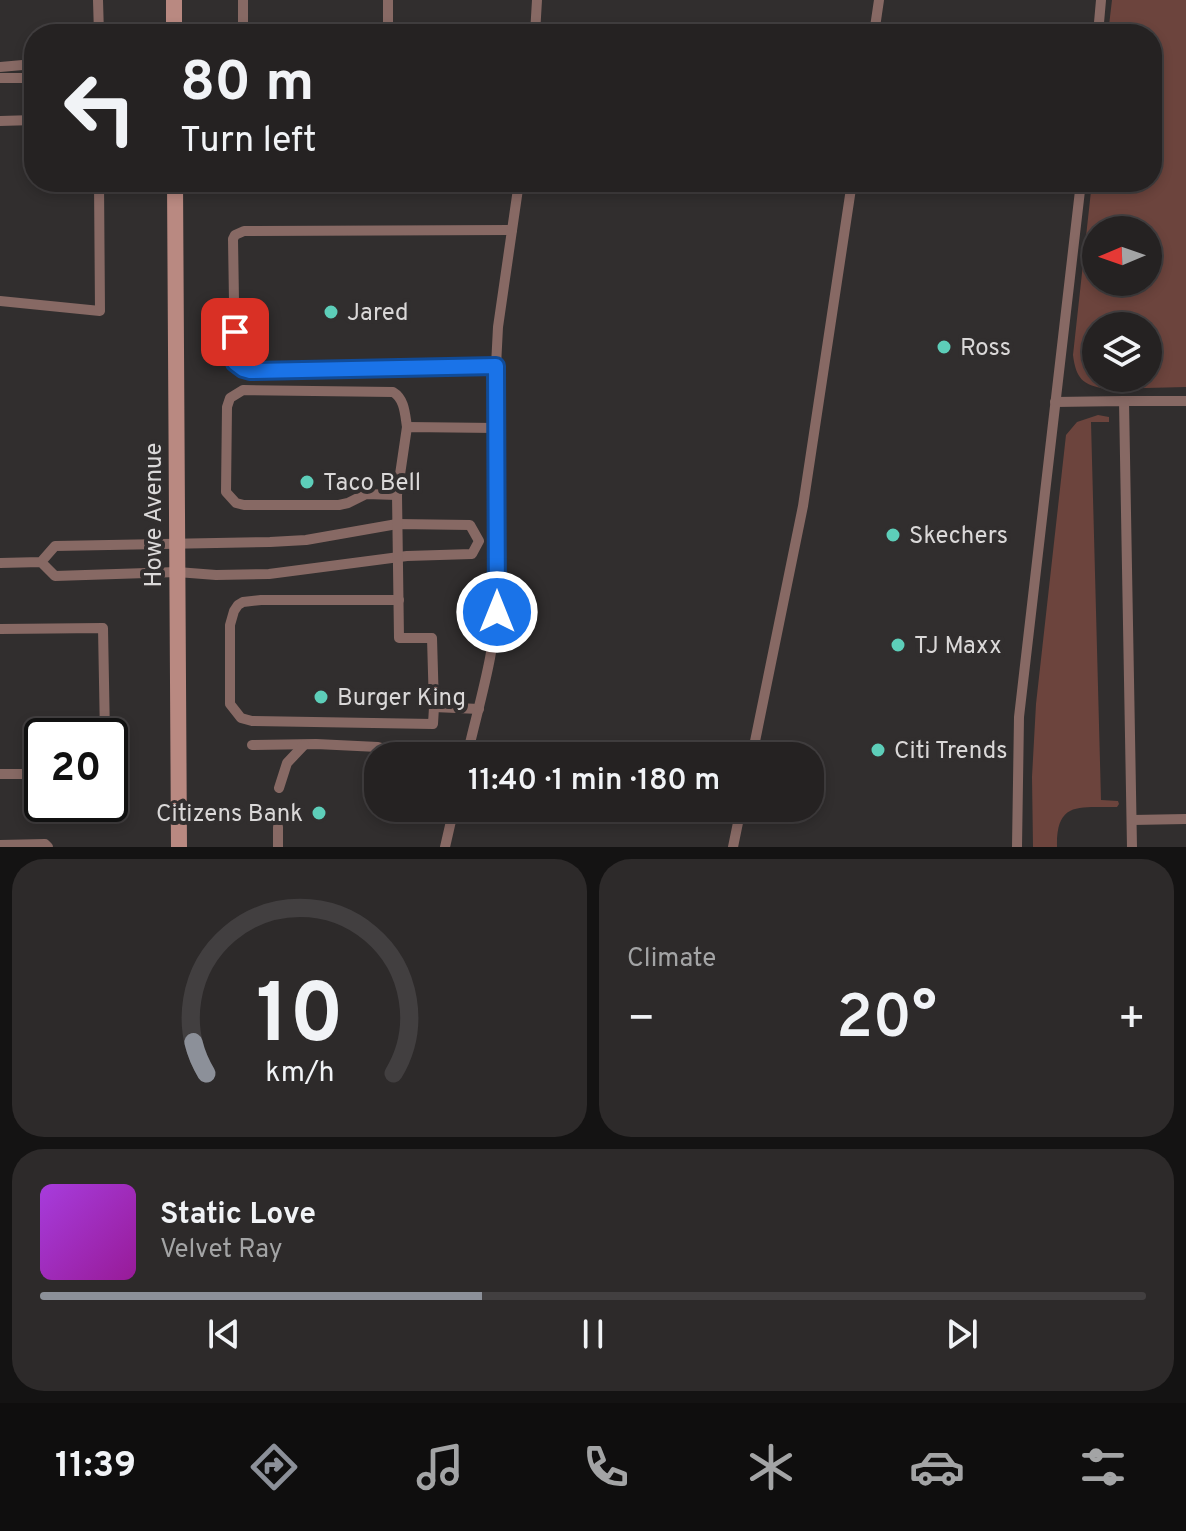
<!DOCTYPE html>
<meta charset="utf-8">
<style>
:root{--surface:#252222;--page:#2d2a2a;--text:#f1f3f6;--muted:#a3a4a5;--line:#423f40;--accent:#8c9099}
body{margin:0;font-family:Overpass,sans-serif;background:var(--page);color:var(--text);height:100vh;display:flex;flex-direction:column;font-size:30px;white-space:nowrap}
*{box-sizing:border-box;margin:0}
p{font-size:26px;color:var(--muted)}
.icon{flex:none;width:44px;height:44px;fill:none;stroke:currentColor;stroke-width:2;stroke-linecap:round;stroke-linejoin:round}
.map{position:relative;height:847px;overflow:hidden}
.panel{display:flex;flex-direction:column;gap:12px;padding:12px;background:#141313;flex:1}
.panel>*{flex:none}
.guide{position:absolute;left:24px;top:24px;width:1138px;height:168px;border-radius:32px;box-shadow:0 4px 12px #0003,0 0 0 2px var(--line);background:#252222;color:var(--text);overflow:hidden}
.needle{width:52px;rotate:268deg}
.tools{position:absolute;left:1082px;top:216px;display:grid;gap:16px}
.tools a{display:grid;place-items:center;width:80px;height:80px;border-radius:50%;background:var(--surface);box-shadow:0 4px 12px #0003,0 0 0 2px var(--line);font-size:40px}
.speed{position:absolute;left:24px;top:718px;display:flex;gap:16px;font-size:40px;font-weight:700;text-align:center}
.speed>*{display:grid;place-content:center;width:104px;height:104px;border-radius:50%;background:var(--surface);box-shadow:0 4px 12px #0003,0 0 0 2px var(--line);line-height:1}
.speed .limit{border:4px solid #111;border-radius:12px;background:#fff;color:#111}
.pin{position:absolute;display:grid;place-items:center;width:68px;height:68px;color:#fff;margin:-34px;border-radius:16px;box-shadow:0 4px 12px #0006}
.me{position:absolute;width:88px;margin:-44px;rotate:0deg;stroke-linejoin:round;filter:drop-shadow(0 0 6px #0008)}
.turn{display:flex;align-items:center;gap:28px;height:168px;padding:0 24px;font-size:36px}
.turn .icon{width:104px;height:104px;stroke-width:2.5}
.turn b{display:block;font-size:56px;line-height:68px}
.big{font-size:60px;font-weight:600;line-height:1.1}
.panel .card{flex:1;display:flex;flex-direction:column;justify-content:center;gap:12px;min-width:0;padding:0 28px;border-radius:32px;background:var(--page)}
.panel .dial{align-items:center;gap:0}
.dial svg{height:208px;overflow:visible;fill:none;stroke:var(--line);stroke-width:7;stroke-linecap:round;text-anchor:middle}
.dial text{fill:var(--text);stroke:none}
.song{display:flex;align-items:center;gap:24px}
.cover{width:96px;height:96px;border-radius:12px;background:linear-gradient(135deg,hsl(280 70% 55%),hsl(300 70% 35%))}
.played{height:8px;border-radius:4px;background:linear-gradient(90deg,var(--accent) 40%,var(--line) 40%)}
.keys{display:flex;justify-content:space-around;direction:ltr}
.heat{display:flex;justify-content:space-between;align-items:center;font-size:44px;direction:ltr}
.panel .tiles{flex:1;display:grid;gap:12px;grid-template-columns:1fr 1fr}
.card:last-child{grid-column:span 2}
.trip{position:absolute;left:364px;top:742px;width:460px;height:80px;border-radius:32px;background:var(--surface);box-shadow:0 4px 12px #0003,0 0 0 2px var(--line);font-weight:600;line-height:80px;text-align:center}
.dock{display:flex;height:128px;justify-content:space-around;align-items:center;background:#0f0e0e;color:var(--muted)}
.dock .icon{width:56px;height:56px}
.dock .selected{color:var(--accent)}
.dock b{font-size:36px;color:var(--text)}
.map>svg:first-child{display:block}
.green{fill:#6c443d;fill-rule:evenodd}
.lines{fill:none;stroke-linecap:round;stroke-linejoin:round}
.lane{stroke:#876964;stroke-width:10}
.secondary{stroke:#b98981;stroke-width:16}
.route-casing{stroke:#114b97;stroke-width:20}
.route{stroke:#1a73e8;stroke-width:14}
.poi-dot{fill:#5dceb9;stroke:#312e2e;stroke-width:3}
.labels{text-anchor:middle;stroke-width:8;stroke-linejoin:round;paint-order:stroke}
.poi-label{font-size:24px;fill:#dad8d8;stroke:#312e2e;text-anchor:start}
.street-label{font-size:24px;fill:#dad8d8;stroke:#312e2e}
</style>
<div class="map">
<svg width="1186" height="847" viewBox="0 0 1186 847">
<rect width="100%" height="100%" fill="#312e2e"/>
<g class="green">
<path d="M 1112,0 L 1186,0 L 1186,387 L 1106,389 C 1082,385 1076,378 1073,355 L 1092,182 L 1152,182 L 1152,34 L 1108,34 ZM 1096,230 L 1148,230 L 1148,282 L 1096,282 ZM 1096,326 L 1148,326 L 1148,378 L 1096,378 Z"/>
<path d="M 1098,415 L 1109,417 L 1109,422 L 1091,422 L 1101,800 L 1118,801 L 1119,804 L 1117,807 C 1080,808 1056,800 1057,847 L 1033,847 L 1032,777 L 1036,704 L 1066,435 L 1077,422 Z"/>
</g>
<g class="lines">
<g class="lane">
<polyline points="98,0 99,34"/>
<polyline points="243,0 243,34"/>
<polyline points="388,0 388,34"/>
<polyline points="535,34 537,0"/>
<polyline points="874,34 879,0"/>
<polyline points="1098,34 1101,0"/>
<polyline points="0,67 34,64"/>
<polyline points="0,78 34,78"/>
<polyline points="0,121 34,120"/>
<polyline points="382,182 388,185 519,186"/>
<polyline points="0,301 100,311 99,182"/>
<polyline points="496,366 250,371 243,369 235,363 233,239 235,235 244,231 512,230"/>
<polyline points="1124,401 1186,401"/>
<polyline points="1055,402 1124,401 1132,847"/>
<path d="M 397,495 L 366,494 L 348,503 L 339,505 L 244,505 L 236,503 L 226,492 L 227,407 L 230,398 L 243,390 L 393,392 C 405,399 405,415 407,427"/>
<polyline points="0,563 41,562 55,576 177,572 216,575 269,574 407,556 472,554 479,541 470,525 397,524 306,540 270,542 55,546 41,562"/>
<polyline points="399,600 261,600 243,602 238,605 234,611 230,625 230,704 241,718 252,721 433,724 434,707"/>
<polyline points="0,629 103,628 105,736"/>
<polyline points="479,709 434,707 432,638 399,638 397,495 407,427 496,428"/>
<polyline points="252,745 316,744 378,747 412,756"/>
<path d="M 467,756 C 479,703 496,651 497,596 L 496,366 L 498,327 L 519,182"/>
<polyline points="752,756 803,506 852,182"/>
<polyline points="0,774 42,774"/>
<polyline points="279,788 287,763 304,745"/>
<polyline points="1132,820 1186,819"/>
<polyline points="278,827 278,847"/>
<polyline points="0,845 45,844 48,847"/>
<polyline points="445,847 454,808"/>
<polyline points="733,847 741,808"/>
<polyline points="1017,847 1019,717 1081,182"/>
</g>
<g class="secondary">
<polyline points="174,0 174,34"/>
<polyline points="175,182 179,847"/>
</g>
</g>
<g class="lines">
<defs>
<polyline id="route" points="235,332 235,363 243,369 250,371 496,366 497,612"/>
</defs>
<use href="#route" class="route-casing"/>
<use href="#route" class="route"/>
</g>
<g class="poi-dot">
<circle cx="331" cy="312" r="8"/>
<circle cx="944" cy="347" r="8"/>
<circle cx="307" cy="482" r="8"/>
<circle cx="893" cy="535" r="8"/>
<circle cx="898" cy="645" r="8"/>
<circle cx="321" cy="697" r="8"/>
<circle cx="878" cy="750" r="8"/>
<circle cx="319" cy="813" r="8"/>
</g>
<g class="labels">
<g class="poi-label">
<text x="347" y="320">Jared</text>
<text x="960" y="355">Ross</text>
<text x="323" y="490">Taco Bell</text>
<text x="909" y="543">Skechers</text>
<text x="914" y="653">TJ Maxx</text>
<text x="337" y="705">Burger King</text>
<text x="894" y="758">Citi Trends</text>
<text x="303" y="821" text-anchor="end">Citizens Bank</text>
</g>
<g class="street-label">
<text transform="translate(153 515) rotate(-90)" y="8">Howe Avenue</text>
</g>
</g>
</svg>
<div class="tools">
<a><svg class="needle" viewBox="-14 -14 28 28"><path d="M0-13l5 13h-10z" fill="#e53935"/><path d="M0 13l5-13h-10z" fill="#a3a4a5"/></svg></a>
<a><svg class="icon" aria-label="layers" viewBox="0 0 24 24"><path d="M12 4l9 5-9 5-9-5zM3 14l9 5 9-5"/></svg></a>
</div>
<div class="speed"><div class="limit">20</div></div>
<div class="pin" style="left:235px;top:332px;background:#d93025"><svg class="icon" aria-label="arrive" viewBox="0 0 24 24"><path d="M6 21V4h12l-3 4 3 4H6"/></svg></div>
<svg class="me" style="left:497px;top:612px" viewBox="-20 -20 40 40"><circle r="17" fill="#1a73e8" stroke="#fff" stroke-width="3"/><path d="M0-11L8 9 0 5-8 9z" fill="#fff"/></svg>
<div class="trip">11:40 · 1 min · 180 m</div>
<div class="guide">
<div class="turn"><svg class="icon" aria-label="left" viewBox="0 0 24 24"><path d="M17 20v-9H6M10 6l-5 5 5 5"/></svg><div><b>80 m</b>Turn left</div></div>
</div>
</div>
<section class="panel">
<div class="tiles">
<div class="card dial"><svg viewBox="0 0 100 80">
<path d="M14 69A42 42 0 1 1 86 69"/>
<path d="M14 69A42 42 0 0 1 9 57" stroke="#8c9099"/>
<text x="50" y="56" font-size="32" font-weight="700">10</text>
<text x="50" y="72" font-size="11">km/h</text>
</svg></div>
<div class="card"><p>Climate</p>
<div class="heat"><a>−</a><b class="big">20°</b><a>+</a></div>
</div>
<div class="card">
<div class="song"><i class="cover"></i><div><b>Static Love</b><p>Velvet Ray</p></div></div>
<div class="played"></div>
<div class="keys"><svg class="icon" aria-label="previous" viewBox="0 0 24 24"><path d="M18 5L8 12l10 7zM5 5v14"/></svg><svg class="icon" aria-label="pause" viewBox="0 0 24 24"><path d="M8 5v14M16 5v14"/></svg><svg class="icon" aria-label="next" viewBox="0 0 24 24"><path d="M6 5l10 7-10 7zM19 5v14"/></svg></div>
</div>
</div>
</section>
<nav class="dock">
<b>11:39</b>
<svg class="icon selected" aria-label="directions" viewBox="0 0 24 24"><path d="M12 3l9 9-9 9-9-9zM9 14v-3h6M13 9l2 2-2 2"/></svg>
<svg class="icon" aria-label="music" viewBox="0 0 24 24"><path d="M9 18V5l10-2v13"/><circle cx="6" cy="18" r="3"/><circle cx="16" cy="16" r="3"/></svg>
<svg class="icon" aria-label="phone" viewBox="0 0 24 24"><path d="M5 4h4l2 5-3 2q2 4 5 5l2-3 5 2v4C11 20 4 13 5 4z"/></svg>
<svg class="icon" aria-label="climate" viewBox="0 0 24 24"><path d="M12 3v18M4 7l16 10M4 17L20 7"/></svg>
<svg class="icon" aria-label="car" viewBox="0 0 24 24"><path d="M5 17H2v-5l4-1 3-4h7l3 4 3 1v5h-3M9 17h6M6 11h13"/><circle cx="7" cy="17" r="2"/><circle cx="17" cy="17" r="2"/></svg>
<svg class="icon" aria-label="filters" viewBox="0 0 24 24"><path d="M4 7h16M4 17h16"/><circle cx="9" cy="7" r="2"/><circle cx="15" cy="17" r="2"/></svg>
</nav>
